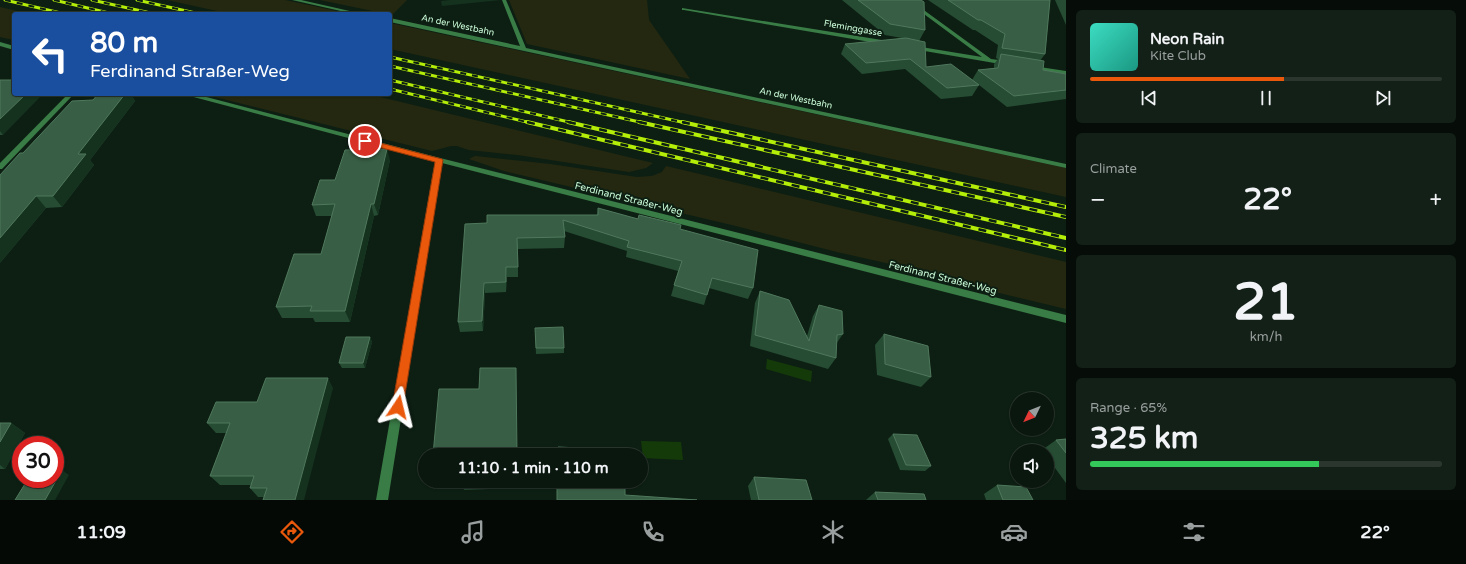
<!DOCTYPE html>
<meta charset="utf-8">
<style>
:root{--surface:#0a170e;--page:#132017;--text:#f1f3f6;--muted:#999f9e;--line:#2a362e;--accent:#ea580c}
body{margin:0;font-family:"Varela Round",sans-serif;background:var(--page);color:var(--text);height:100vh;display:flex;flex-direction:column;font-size:15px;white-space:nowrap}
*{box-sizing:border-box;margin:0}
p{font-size:13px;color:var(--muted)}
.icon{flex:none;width:22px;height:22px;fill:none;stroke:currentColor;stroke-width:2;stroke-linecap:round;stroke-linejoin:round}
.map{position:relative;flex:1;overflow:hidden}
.sheet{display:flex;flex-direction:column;gap:10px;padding:10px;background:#060d08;width:400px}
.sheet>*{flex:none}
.top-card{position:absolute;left:12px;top:12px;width:380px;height:84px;border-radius:4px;box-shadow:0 1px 3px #0004,0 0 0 1px var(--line);background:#1a4fa0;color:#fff;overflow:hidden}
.needle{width:26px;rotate:227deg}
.fabs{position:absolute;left:1010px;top:392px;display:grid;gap:8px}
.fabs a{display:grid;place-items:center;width:44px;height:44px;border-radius:50%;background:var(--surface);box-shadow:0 1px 3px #0004,0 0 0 1px var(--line);font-size:20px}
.speed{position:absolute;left:12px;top:436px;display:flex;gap:8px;font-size:20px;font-weight:700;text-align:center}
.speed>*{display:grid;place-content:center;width:52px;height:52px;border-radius:50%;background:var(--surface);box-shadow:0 1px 3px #0004,0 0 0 1px var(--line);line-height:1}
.speed .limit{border:6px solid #d22;background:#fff;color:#111}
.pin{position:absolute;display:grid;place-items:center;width:34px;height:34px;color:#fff;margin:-17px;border:2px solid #fff;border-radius:50%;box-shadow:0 1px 4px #0007}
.me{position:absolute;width:44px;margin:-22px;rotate:10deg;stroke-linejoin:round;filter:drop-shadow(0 0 3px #0008)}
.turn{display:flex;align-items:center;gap:14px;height:84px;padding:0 12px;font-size:18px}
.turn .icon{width:52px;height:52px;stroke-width:2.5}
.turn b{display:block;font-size:28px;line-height:34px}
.big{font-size:30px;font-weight:700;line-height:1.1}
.sheet .widget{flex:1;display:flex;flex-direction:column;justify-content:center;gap:6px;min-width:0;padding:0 14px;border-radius:6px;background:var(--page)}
.sheet .dial{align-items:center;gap:0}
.dial b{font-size:52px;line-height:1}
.song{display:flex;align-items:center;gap:12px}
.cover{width:48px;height:48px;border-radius:6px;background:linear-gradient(135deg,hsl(170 70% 55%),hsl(170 70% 35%))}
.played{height:4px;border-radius:2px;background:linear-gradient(90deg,var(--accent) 55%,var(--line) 55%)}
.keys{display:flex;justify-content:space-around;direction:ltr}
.heat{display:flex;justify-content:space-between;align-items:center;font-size:22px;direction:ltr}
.charge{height:6px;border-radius:3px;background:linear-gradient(90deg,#34c759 65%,var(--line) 0)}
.trip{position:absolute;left:418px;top:448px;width:230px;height:40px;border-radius:20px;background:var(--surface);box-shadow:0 1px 3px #0004,0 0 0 1px var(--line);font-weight:700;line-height:40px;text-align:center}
.dock{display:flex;height:64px;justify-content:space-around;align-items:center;background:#040906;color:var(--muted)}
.dock .icon{width:28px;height:28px}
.dock .on{color:var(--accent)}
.dock b{font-size:18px;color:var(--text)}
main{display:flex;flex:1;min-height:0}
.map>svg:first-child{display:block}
.green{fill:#252810}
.water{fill:#153a0a}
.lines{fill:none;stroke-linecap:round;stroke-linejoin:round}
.minor{fill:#397c46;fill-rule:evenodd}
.rail-far1-casing{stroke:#b4ed08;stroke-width:3}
.rail-casing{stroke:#b4ed08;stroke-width:4}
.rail-far1{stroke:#0d1f13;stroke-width:2;stroke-dasharray:6;stroke-linecap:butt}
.rail{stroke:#0d1f13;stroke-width:2.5;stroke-dasharray:8;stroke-linecap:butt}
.wall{fill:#264c33}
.shaded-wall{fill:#15321f}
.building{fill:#385f45;stroke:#4f785c}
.route{fill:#ea580c;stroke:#983908}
.labels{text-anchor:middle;stroke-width:4;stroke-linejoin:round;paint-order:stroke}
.far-street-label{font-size:9px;fill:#ccfdd9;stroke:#0d1f13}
.street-label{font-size:10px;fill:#ccfdd9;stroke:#0d1f13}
</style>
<main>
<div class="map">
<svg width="1066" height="500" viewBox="0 0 1066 500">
<rect width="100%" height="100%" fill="#0d1f13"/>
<g class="green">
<polygon points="167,0 285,0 351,14 231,14"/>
<polygon points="320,0 407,0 392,15"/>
<polygon points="509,0 647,0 649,20 690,79 527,44"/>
<polygon points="0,7 30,14 14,14 14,40 0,37"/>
<polygon points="390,23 1066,168 1066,197 390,49"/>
<polygon points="203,94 368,94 653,163 646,168 629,172 518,155 469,150 457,146 451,146 432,151"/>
<polygon points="475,156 550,164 637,177 652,176 662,172 666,166 1066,262 1066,309 958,283 917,270 837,252 736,226 504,171 469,159"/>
</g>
<g class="water">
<polygon points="767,359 812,371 811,382 766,369"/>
<polygon points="641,441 681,442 683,460 643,458"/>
</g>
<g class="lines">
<g class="minor">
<polygon points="292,0 301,0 363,14 354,14"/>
<polygon points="502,0 506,0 526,48 1066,164 1066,168 390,22 390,18 520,46"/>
<polygon points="905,0 910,0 991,59 1006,61 1009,63 1006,65 913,49 912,48 915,46 982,57"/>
<polygon points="682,8 888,41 891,43 888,45 684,10 682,10"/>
<polygon points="0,42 14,46 14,50 0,46"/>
<polygon points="1033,66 1066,71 1066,75 1031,69 1030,68"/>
<polygon points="68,94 74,94 2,169 0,169 0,163"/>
<polygon points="185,94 195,94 440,158 1066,315 1066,323 442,163 388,500 376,500 435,161 186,95"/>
</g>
<defs>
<g id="rail-far1">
<polyline points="5,0 65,14"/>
<polyline points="54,0 113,14"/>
<polyline points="92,0 155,14"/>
<polyline points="137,0 200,14"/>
<polyline points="390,57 686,123"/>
<polyline points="390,66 644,123"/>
<polyline points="390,80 573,123"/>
<polyline points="390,89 531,123"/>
</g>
<g id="rail">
<polyline points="527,122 1066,250"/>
<polyline points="568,122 1066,238"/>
<polyline points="639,122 1066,217"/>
<polyline points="682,122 1066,207"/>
</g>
</defs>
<use href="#rail-far1" class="rail-far1-casing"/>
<use href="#rail" class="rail-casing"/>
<use href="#rail-far1" class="rail-far1"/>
<use href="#rail" class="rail"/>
</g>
<g class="wall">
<polygon points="842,0 921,0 925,30 919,41 885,35"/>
<polygon points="928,0 1050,0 1045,54 1040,61 1043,70 1066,74 1066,99 1007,107 979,85 972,96 941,99 905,69 862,74 841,54 845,44 906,38 926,67 972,80 978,70 994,68 994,64 998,59 996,58 998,45 975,30 973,30"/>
<polygon points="1055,0 1066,0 1066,25"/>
<polygon points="0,80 3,135 0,135"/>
<polygon points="98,94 131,94 135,101 90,160 94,165 62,207 46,208 0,263 23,153 93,100"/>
<polygon points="390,160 378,215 374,216 350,322 315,322 313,318 282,318 276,307 321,254 332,216 316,216 312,205 335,180"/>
<polygon points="598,208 638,219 680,229 753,288 748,299 709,288 704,305 671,296 678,271 626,257 627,251 564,231 565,237 564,248 518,249 518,277 507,277 506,292 485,293 483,331 460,332 458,322 487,223 597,215"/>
<polygon points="760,291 807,336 813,316 819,305 843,334 836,344 836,358 828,369 750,346 755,303"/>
<polygon points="535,334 564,348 564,353 536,354"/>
<polygon points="884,334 931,377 921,387 877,375 875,345"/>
<polygon points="370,337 372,342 365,368 342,368 339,363"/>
<polygon points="333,388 264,497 258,497 250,488 251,485 220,485 210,476 227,433 216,433 207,423 257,402"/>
<polygon points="0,423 11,423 25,433 5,469 0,469"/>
<polygon points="893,434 931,466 925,471 900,470 888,439"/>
<polygon points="1066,439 1066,483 1047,457 1047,451 1043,451 1042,450 1056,440"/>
<polygon points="754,477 812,500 751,500 748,486"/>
<polygon points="462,481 518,481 518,488 464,490"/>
<polygon points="997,485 1033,500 986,500 984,494"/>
<polygon points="875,492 926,500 866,500"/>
</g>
<g class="shaded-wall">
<polygon points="450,0 501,0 442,6 441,1"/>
<polygon points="26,94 43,94 3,135 0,131 0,119"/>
<polygon points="125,94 131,94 135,101 90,160 94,165 62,207 53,196 78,154"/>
<polygon points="387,149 390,160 378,215 374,204"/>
<polygon points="36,196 46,208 0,263 0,238"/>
<polygon points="371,204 374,216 350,322 345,311"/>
<polygon points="506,267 507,277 506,292"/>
<polygon points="484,283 485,293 483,331 482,321"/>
<polygon points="370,337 372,342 365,368 363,363"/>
<polygon points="328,378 333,388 304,500 295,500"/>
<polygon points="11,423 25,433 5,469 0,465 0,442"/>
<polygon points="62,470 69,475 55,500 45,500"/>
</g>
<g class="building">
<polygon points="858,0 921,0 924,2 925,30 890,24"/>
<polygon points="948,0 1050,0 1045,54 1002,48 1005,34 981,20 978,20"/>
<polygon points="906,38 925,42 926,67 951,64 979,85 947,88 910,59 866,63 845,44"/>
<polygon points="1001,54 1044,61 1043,70 1066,74 1066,90 1014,96 978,70 998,68"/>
<polygon points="0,80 14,80 14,94 26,94 0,119"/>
<polygon points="98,94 125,94 78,154 86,154 53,196 36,196 0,238 0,175 20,153 23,153 72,101 93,100"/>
<polygon points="387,149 374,204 371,204 345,311 310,311 312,306 276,307 294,254 321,254 335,204 312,205 320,180 335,180 345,150"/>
<polygon points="598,208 638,219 639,215 681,225 680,229 758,250 753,288 712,278 707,295 674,285 682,261 627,247 629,241 563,220 565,237 517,238 518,267 506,267 506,282 484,283 482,321 458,322 465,224 487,223 487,215 598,215"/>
<polygon points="760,291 789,300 809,341 819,305 842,311 843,334 837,335 836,358 755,335"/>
<polygon points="563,327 564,348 536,348 535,328"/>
<polygon points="884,334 928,346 931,377 885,364"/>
<polygon points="346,337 370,337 363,363 339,363"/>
<polygon points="480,368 516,368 517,455 433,455 439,389 479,389"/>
<polygon points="266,378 328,378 295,500 263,500 267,488 250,488 254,476 210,476 230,423 207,423 216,402 257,402"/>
<polygon points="0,423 11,423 0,442"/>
<polygon points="893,434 917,435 931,466 906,465"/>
<polygon points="1066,439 1066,453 1056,440"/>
<polygon points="558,447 623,450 623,455 558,455"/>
<polygon points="55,470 62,470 45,500 15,500 28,479 55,479"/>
<polygon points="754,477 806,480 812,500 759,500"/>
<polygon points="557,481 625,481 625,495 697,500 557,500"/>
<polygon points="997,485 1026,487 1033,500 1003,500"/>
<polygon points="875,492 924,494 926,500 878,500"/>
</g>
<polygon class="route" points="363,139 365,139 442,159 443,160 403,407 402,411 398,413 394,411 392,407 435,162 363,143"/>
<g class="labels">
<g class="far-street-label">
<text transform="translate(458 25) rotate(12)" y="3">An der Westbahn</text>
<text transform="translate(853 28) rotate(10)" y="3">Fleminggasse</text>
<text transform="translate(796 98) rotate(12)" y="3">An der Westbahn</text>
</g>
<g class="street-label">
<text transform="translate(629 198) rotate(14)" y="4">Ferdinand Straßer-Weg</text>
<text transform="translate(943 277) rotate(14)" y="4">Ferdinand Straßer-Weg</text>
</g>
</g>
</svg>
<div class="fabs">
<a><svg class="needle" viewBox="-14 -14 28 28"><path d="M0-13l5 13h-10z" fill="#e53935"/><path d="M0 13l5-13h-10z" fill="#999f9e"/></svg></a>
<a><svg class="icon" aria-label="sound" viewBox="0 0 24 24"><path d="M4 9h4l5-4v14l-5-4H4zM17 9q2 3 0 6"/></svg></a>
</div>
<div class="speed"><div class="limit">30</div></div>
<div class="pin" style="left:365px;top:141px;background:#d93025"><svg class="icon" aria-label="arrive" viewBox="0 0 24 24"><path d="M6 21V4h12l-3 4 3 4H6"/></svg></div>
<svg class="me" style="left:398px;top:407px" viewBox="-20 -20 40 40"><path d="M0-17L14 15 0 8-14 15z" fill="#ea580c" stroke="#fff" stroke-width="4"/></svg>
<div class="trip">11:10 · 1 min · 110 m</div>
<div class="top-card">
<div class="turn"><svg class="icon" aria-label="left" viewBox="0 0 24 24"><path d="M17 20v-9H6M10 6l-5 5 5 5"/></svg><div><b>80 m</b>Ferdinand Straßer-Weg</div></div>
</div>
</div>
<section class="sheet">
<div class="widget">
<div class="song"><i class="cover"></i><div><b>Neon Rain</b><p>Kite Club</p></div></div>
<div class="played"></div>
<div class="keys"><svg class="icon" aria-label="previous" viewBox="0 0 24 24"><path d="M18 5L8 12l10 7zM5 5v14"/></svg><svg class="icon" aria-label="pause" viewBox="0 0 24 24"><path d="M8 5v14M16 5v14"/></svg><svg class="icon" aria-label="next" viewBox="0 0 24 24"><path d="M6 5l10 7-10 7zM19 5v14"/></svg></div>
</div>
<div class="widget"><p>Climate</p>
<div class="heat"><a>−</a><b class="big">22°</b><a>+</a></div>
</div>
<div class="widget dial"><b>21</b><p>km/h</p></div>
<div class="widget"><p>Range · 65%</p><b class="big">325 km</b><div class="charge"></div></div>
</section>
</main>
<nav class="dock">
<b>11:09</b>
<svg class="icon on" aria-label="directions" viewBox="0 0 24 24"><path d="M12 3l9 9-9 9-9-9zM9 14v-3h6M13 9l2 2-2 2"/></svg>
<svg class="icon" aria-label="music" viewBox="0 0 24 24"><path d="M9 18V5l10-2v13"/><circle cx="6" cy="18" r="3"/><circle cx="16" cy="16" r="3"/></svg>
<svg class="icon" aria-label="phone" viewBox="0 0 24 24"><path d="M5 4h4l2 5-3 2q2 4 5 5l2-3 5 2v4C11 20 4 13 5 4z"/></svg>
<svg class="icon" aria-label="climate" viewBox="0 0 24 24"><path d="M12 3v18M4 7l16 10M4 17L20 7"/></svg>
<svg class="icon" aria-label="car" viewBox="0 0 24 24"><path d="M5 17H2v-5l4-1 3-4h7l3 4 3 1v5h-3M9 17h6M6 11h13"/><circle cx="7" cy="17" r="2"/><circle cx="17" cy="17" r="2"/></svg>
<svg class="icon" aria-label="filters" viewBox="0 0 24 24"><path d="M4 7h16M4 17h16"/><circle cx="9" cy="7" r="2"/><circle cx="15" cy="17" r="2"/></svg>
<b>22°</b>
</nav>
